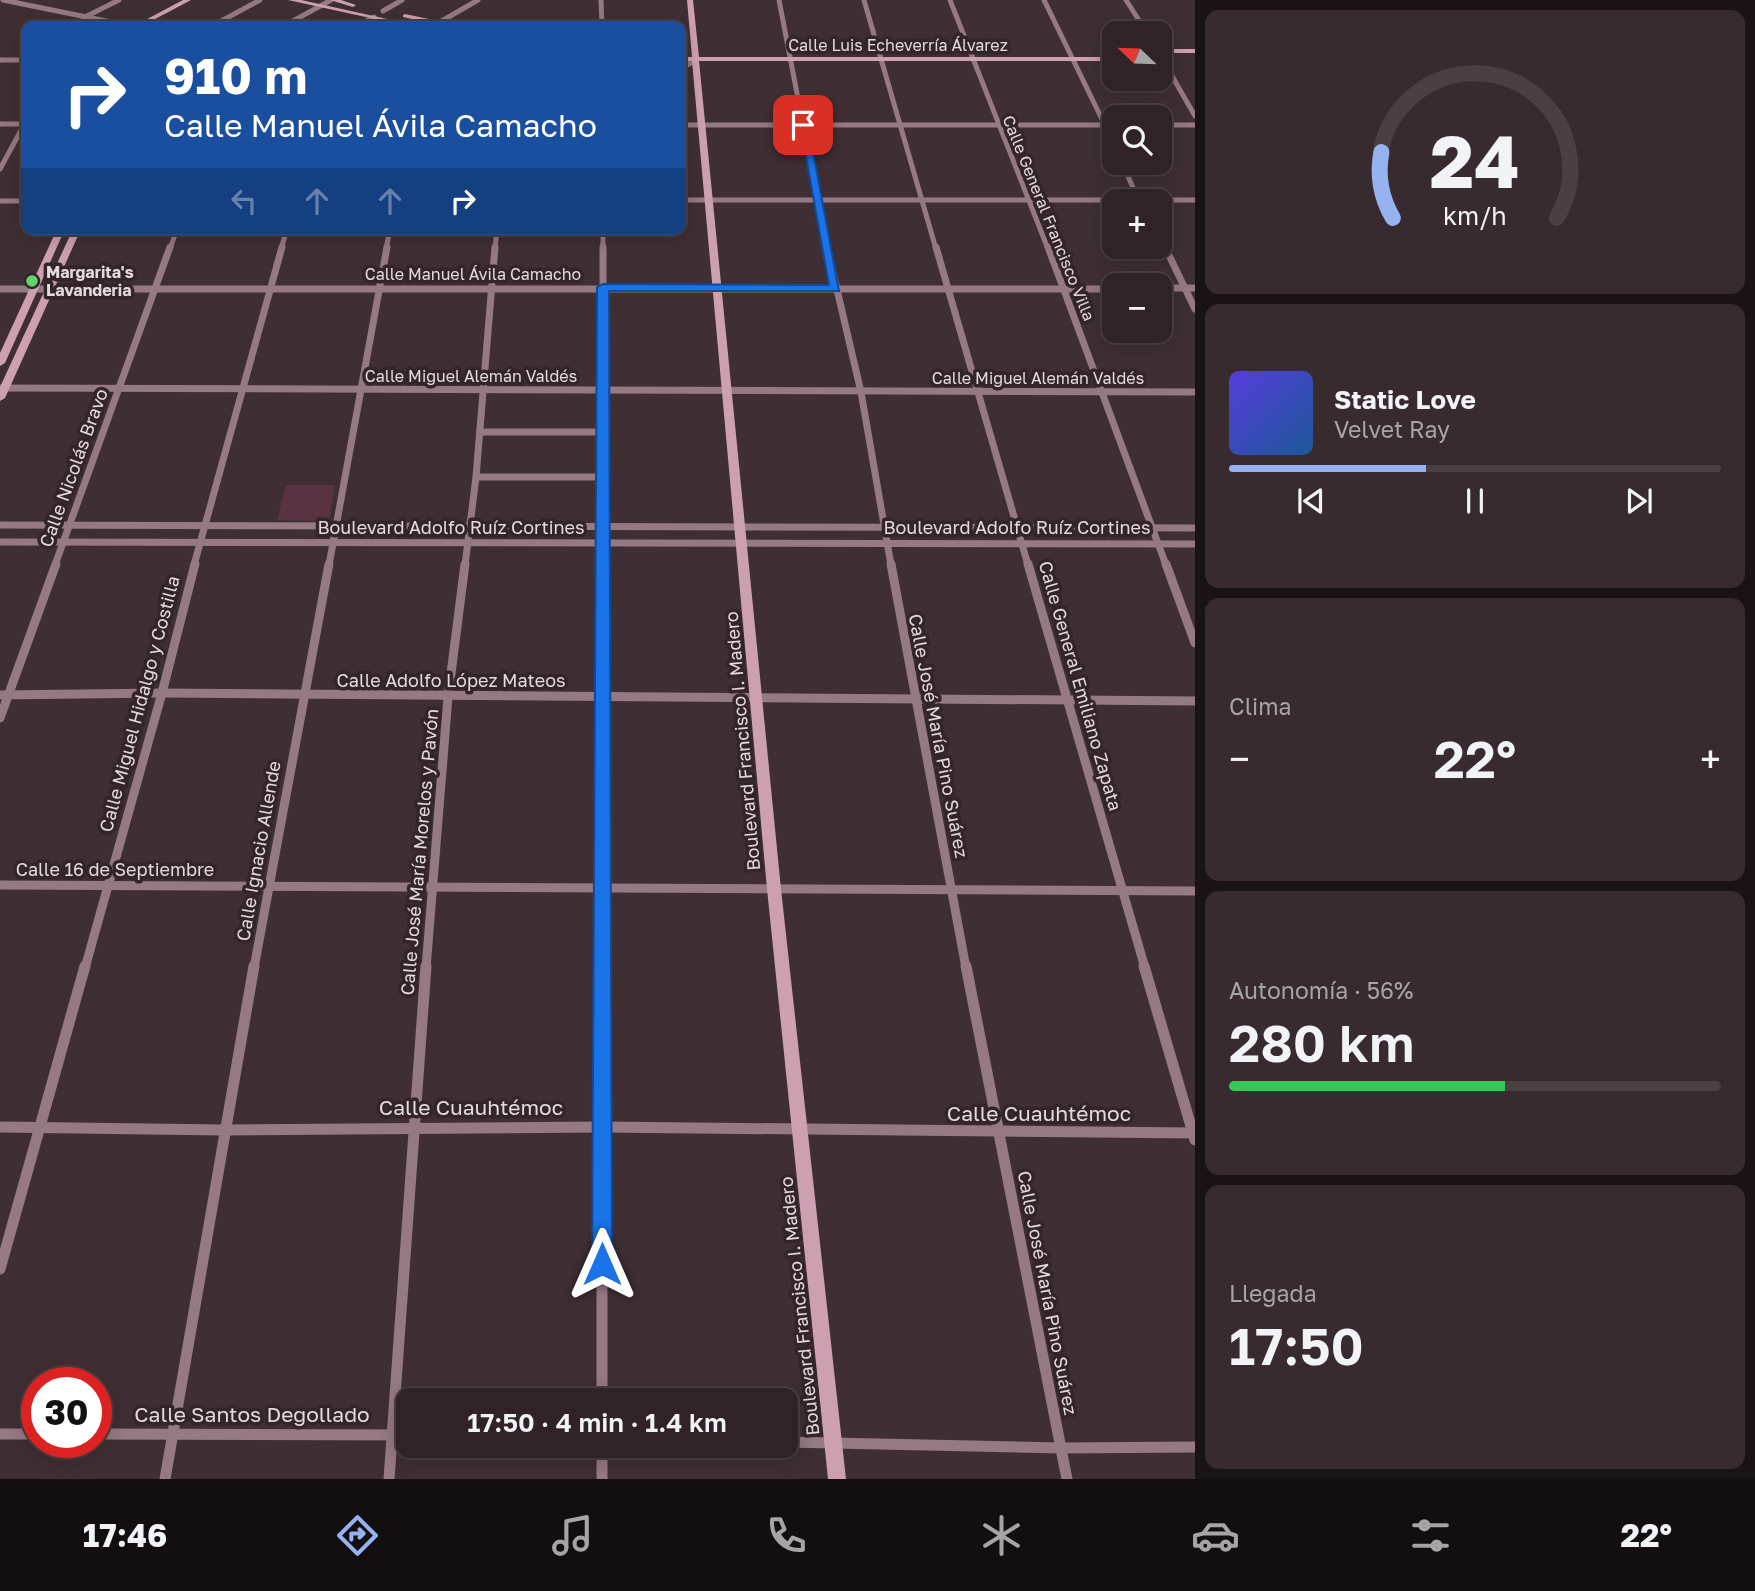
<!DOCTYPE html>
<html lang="es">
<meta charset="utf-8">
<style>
:root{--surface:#2f2327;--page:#372b2f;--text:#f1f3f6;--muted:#a7a4a7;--line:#4a4044;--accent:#95b2f1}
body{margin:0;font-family:"Golos Text",sans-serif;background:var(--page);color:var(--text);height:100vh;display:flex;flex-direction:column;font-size:26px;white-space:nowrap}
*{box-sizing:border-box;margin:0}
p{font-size:23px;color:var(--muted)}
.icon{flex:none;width:38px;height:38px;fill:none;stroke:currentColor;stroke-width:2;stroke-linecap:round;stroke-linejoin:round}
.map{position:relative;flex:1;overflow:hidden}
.details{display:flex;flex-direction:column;gap:10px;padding:10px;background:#1a1315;width:560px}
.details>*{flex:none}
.banner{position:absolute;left:21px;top:21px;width:665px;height:214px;border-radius:14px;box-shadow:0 4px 18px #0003,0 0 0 2px var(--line);background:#1a4fa0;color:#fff;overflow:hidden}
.needle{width:46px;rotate:293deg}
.fabs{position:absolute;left:1102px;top:21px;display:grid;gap:14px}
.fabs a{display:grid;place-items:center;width:70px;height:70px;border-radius:14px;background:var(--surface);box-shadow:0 4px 18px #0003,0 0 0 2px var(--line);font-size:35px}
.speed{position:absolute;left:21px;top:1367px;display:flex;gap:14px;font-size:35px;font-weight:700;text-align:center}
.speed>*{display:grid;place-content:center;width:91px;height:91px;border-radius:50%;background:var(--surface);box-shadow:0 4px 18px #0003,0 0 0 2px var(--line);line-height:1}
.speed .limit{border:10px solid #d22;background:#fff;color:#111}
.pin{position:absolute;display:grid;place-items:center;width:60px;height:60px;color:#fff;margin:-30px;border-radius:14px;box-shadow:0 4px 10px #0006}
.me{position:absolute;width:77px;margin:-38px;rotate:0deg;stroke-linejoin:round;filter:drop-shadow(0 0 5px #0008)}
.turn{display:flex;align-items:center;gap:24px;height:147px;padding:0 28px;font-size:32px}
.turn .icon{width:91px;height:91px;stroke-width:2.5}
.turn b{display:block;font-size:49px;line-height:60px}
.lanes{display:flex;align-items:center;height:66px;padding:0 28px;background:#0003;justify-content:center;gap:35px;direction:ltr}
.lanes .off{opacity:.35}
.big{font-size:52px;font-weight:600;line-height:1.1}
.details .widget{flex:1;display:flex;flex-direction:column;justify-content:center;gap:10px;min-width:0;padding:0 24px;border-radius:14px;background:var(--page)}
.details .dial{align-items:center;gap:0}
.dial svg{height:182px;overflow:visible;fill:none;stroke:var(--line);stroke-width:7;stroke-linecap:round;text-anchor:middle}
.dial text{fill:var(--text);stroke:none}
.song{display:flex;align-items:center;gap:21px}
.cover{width:84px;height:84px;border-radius:10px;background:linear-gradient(135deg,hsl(250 70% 55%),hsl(210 70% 35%))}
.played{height:7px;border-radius:4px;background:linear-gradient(90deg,var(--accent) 40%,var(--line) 40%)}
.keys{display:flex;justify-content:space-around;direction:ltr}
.heat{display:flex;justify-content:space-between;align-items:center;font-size:38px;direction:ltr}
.charge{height:10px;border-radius:5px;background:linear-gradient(90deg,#34c759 56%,var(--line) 0)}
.trip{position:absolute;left:396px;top:1388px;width:402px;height:70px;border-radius:14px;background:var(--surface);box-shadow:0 4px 18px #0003,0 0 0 2px var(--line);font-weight:600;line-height:70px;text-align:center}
.dock{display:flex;height:112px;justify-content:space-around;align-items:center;background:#130e10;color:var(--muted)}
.dock .icon{width:49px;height:49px}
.dock .on{color:var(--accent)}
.dock b{font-size:32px;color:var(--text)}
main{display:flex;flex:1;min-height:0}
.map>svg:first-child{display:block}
.green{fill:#5a3343}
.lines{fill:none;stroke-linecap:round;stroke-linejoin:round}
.street-far3{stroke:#957983;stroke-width:5}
.street-far2{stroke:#957983;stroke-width:7}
.street-far1{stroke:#957983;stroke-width:9}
.street{stroke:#957983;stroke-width:11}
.secondary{fill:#cca0b0;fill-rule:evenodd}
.route{fill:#1a73e8;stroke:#114b97;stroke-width:2}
.poi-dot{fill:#61d56a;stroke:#34252a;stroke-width:2.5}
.labels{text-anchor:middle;stroke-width:7;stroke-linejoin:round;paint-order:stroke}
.far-street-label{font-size:16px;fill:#e4d9dd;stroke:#34252a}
.far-poi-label{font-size:16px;font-weight:bold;fill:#e4d9dd;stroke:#34252a;text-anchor:start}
.street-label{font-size:18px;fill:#e4d9dd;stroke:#34252a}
.near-street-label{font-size:21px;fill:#e4d9dd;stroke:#34252a}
</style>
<main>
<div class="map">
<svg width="1195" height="1479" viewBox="0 0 1195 1479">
<rect width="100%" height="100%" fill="#3f2f34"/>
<polygon class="green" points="286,485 335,485 329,521 277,520"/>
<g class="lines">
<g class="street-far3">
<polyline points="3,0 131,26"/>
<polyline points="601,0 602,26"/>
<polyline points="779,0 827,249"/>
<polyline points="864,0 936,249"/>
<polyline points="950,0 1048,249"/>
<polyline points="1044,0 1115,146"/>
<polyline points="1126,0 1147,33"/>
<polyline points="383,11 402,0"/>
<polyline points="80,26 85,17 119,0"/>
<polyline points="212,26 260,0"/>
<polyline points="284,26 331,0"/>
<polyline points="357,26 374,17"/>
<polyline points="433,26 478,0"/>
<polyline points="1160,55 1195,116"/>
<polyline points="0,60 26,60"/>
<polyline points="681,68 695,61"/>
<polyline points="0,124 26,124"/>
<polyline points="681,125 1115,125"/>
<polyline points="1160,125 1195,125"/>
<polyline points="1122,163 1139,201"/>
<polyline points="0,169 26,121"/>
<polyline points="681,200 1195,200"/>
<polyline points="0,201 26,201"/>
<polyline points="1160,238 1166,249"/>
<polyline points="170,249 177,229"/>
<polyline points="281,249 287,229"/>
<polyline points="386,249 390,229"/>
<polyline points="495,249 497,229"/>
<polyline points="603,249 603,229"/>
</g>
<g class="street-far2">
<polyline points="827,247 861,392 891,565"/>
<polyline points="936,247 1028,565"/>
<polyline points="1048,247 1166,565"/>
<polyline points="1165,247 1195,309"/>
<polyline points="1160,288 1195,288"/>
<polyline points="0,289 1115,289"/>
<polyline points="0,388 1195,392"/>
<polyline points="480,432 603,432"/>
<polyline points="476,477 603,477"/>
<polyline points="0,525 1195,528"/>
<polyline points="0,542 1195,544"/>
<polyline points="55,565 170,247"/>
<polyline points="194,565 282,247"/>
<polyline points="329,565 387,247"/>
<polyline points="465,565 476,477 495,247"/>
<polyline points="603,565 603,247"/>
</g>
<g class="street-far1">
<polyline points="891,564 966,968"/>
<polyline points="1028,564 1145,968"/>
<polyline points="1166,564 1195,643"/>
<polyline points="0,695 162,693 1195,701"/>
<polyline points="0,718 56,564"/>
<polyline points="0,885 1195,891"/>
<polyline points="85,968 162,693 195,564"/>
<polyline points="254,968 329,564"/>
<polyline points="426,968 448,697 465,564"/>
<polyline points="602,968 603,564"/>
</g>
<g class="street">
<polyline points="966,966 1067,1479"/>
<polyline points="1144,966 1195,1140"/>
<polyline points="0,1127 224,1130 602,1127 1195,1133"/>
<polyline points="0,1269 85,966"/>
<polyline points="602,1400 602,966"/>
<polyline points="0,1434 37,1434"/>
<polyline points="96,1434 408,1435"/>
<polyline points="786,1442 1061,1448 1195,1447"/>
<polyline points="602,1446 602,1479"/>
<polyline points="165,1479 254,966"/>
<polyline points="389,1479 426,966"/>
</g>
<g class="secondary">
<polygon points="183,0 191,0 142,26 134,26"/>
<polygon points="288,0 301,0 419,26 407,26"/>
<polygon points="330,0 341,0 356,5 353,7"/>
<polygon points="687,0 693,0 699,57 1115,57 1115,61 699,61 781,889 846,1479 828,1479 767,889 692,61 681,61 681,57 692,57"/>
<polygon points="405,14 453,24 456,26 444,26 403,17 403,15"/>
<rect x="1160" y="49" width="35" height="4"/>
<polygon points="57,229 65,229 5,363 0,366 0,353"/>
<polygon points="73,229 81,229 5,398 0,401 0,387"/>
</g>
</g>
<polygon class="route" points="800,123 808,125 839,291 609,291 612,1264 609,1270 602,1273 595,1270 592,1264 597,287 603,284 829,285"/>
<circle class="poi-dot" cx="32" cy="281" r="7"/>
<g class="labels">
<g class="far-street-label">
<text x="898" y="51">Calle Luis Echeverría Álvarez</text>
<text transform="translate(1049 218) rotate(68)" y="6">Calle General Francisco Villa</text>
<text x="473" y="280">Calle Manuel Ávila Camacho</text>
<text x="471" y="382">Calle Miguel Alemán Valdés</text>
<text x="1038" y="384">Calle Miguel Alemán Valdés</text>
</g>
<g class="far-poi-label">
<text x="46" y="278">Margarita's<tspan x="46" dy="18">Lavanderia</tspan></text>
</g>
<g class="street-label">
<text transform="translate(74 468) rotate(-70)" y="6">Calle Nicolás Bravo</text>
<text x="451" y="534">Boulevard Adolfo Ruíz Cortines</text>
<text x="1017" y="534">Boulevard Adolfo Ruíz Cortines</text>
<text x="451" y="687">Calle Adolfo López Mateos</text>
<text transform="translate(1080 686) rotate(74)" y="6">Calle General Emiliano Zapata</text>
<text transform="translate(140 704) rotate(-75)" y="6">Calle Miguel Hidalgo y Costilla</text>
<text transform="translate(938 736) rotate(79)" y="6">Calle José María Pino Suárez</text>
<text transform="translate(743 741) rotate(-95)" y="6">Boulevard Francisco I. Madero</text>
<text transform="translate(259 851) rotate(-80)" y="6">Calle Ignacio Allende</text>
<text transform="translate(420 852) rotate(-85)" y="6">Calle José María Morelos y Pavón</text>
<text x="115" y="876">Calle 16 de Septiembre</text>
<text transform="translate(1047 1293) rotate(79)" y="6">Calle José María Pino Suárez</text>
<text transform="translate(800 1306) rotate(-96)" y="6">Boulevard Francisco I. Madero</text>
</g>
<g class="near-street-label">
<text x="471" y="1115">Calle Cuauhtémoc</text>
<text x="1039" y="1121">Calle Cuauhtémoc</text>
<text x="252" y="1422">Calle Santos Degollado</text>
</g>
</g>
</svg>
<div class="fabs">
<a><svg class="needle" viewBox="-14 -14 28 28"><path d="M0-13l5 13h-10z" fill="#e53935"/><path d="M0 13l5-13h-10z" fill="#a7a4a7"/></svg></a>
<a><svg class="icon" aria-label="search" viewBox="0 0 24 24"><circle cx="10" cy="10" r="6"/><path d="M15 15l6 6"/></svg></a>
<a>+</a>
<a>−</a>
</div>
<div class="speed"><div class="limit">30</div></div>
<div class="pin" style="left:803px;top:125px;background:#d93025"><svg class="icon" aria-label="arrive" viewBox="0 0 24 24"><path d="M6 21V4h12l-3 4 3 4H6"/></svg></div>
<svg class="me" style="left:602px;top:1264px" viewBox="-20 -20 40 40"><path d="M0-17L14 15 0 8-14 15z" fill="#1a73e8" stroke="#fff" stroke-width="4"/></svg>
<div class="trip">17:50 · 4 min · 1.4 km</div>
<div class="banner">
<div class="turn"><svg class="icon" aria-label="right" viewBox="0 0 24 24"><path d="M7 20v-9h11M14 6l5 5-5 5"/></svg><div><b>910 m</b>Calle Manuel Ávila Camacho</div></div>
<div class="lanes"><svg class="icon off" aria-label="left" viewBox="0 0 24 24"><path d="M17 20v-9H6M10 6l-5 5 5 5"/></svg><svg class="icon off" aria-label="ahead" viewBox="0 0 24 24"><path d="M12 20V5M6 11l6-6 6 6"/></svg><svg class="icon off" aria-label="ahead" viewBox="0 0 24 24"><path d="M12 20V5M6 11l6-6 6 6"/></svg><svg class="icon" aria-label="right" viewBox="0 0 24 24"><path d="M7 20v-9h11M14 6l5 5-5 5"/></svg></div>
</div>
</div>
<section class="details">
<div class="widget dial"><svg viewBox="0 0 100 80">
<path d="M14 69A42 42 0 1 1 86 69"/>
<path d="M14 69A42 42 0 0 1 9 40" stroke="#95b2f1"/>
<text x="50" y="56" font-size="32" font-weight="700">24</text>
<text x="50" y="72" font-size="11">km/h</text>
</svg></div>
<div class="widget">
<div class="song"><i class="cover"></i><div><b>Static Love</b><p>Velvet Ray</p></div></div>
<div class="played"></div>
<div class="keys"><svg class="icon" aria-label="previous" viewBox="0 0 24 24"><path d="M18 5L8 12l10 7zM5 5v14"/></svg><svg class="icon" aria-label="pause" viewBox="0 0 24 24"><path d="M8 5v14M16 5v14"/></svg><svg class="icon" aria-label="next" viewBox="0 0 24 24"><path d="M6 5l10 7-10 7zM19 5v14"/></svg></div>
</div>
<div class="widget"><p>Clima</p>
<div class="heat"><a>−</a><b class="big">22°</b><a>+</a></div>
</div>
<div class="widget"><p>Autonomía · 56%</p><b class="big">280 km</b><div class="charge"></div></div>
<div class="widget"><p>Llegada</p><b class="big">17:50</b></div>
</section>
</main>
<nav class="dock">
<b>17:46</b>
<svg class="icon on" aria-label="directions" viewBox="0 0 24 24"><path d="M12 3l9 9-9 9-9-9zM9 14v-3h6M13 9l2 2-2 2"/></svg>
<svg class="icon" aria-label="music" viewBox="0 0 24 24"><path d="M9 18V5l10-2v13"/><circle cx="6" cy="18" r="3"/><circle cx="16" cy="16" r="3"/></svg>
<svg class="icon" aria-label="phone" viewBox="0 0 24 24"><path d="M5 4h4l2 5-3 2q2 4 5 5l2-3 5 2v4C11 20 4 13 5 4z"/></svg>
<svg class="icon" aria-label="climate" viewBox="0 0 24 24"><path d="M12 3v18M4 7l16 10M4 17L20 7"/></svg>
<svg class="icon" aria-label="car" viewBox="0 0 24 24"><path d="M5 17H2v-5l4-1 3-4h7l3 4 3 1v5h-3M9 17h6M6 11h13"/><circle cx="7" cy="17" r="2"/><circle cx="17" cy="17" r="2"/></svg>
<svg class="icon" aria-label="filters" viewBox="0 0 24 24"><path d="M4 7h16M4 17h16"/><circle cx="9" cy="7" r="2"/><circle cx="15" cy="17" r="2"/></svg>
<b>22°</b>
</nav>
